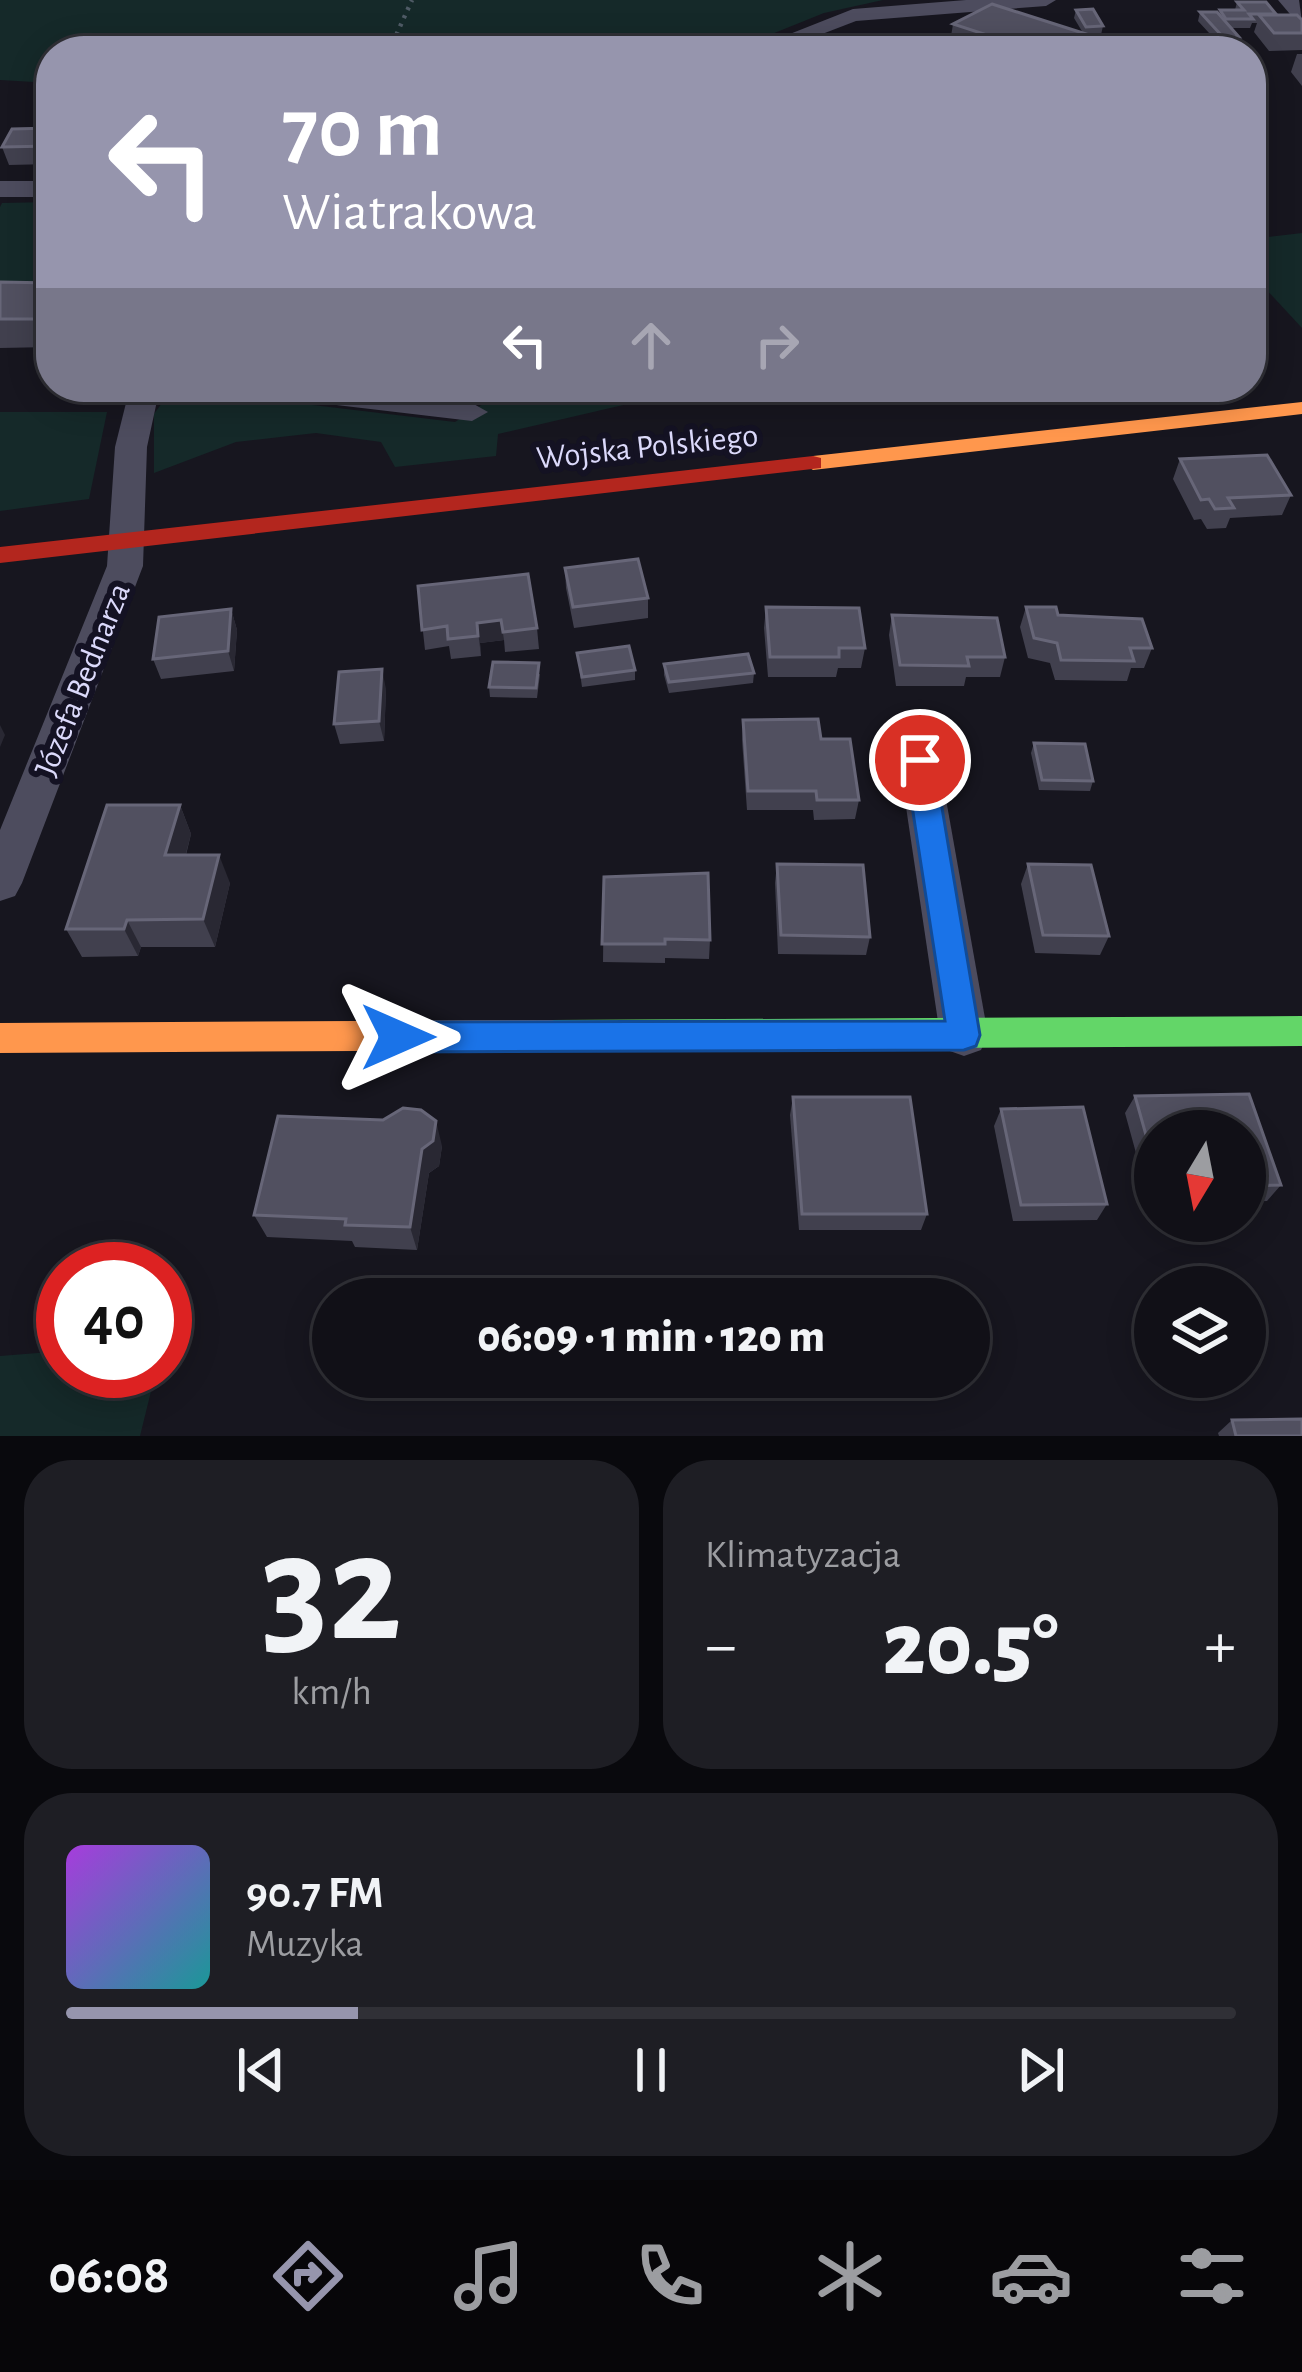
<!DOCTYPE html>
<html lang="pl">
<meta charset="utf-8">
<style>
:root{--surface:#111017;--page:#1e1e24;--text:#f1f3f6;--muted:#9c9da1;--line:#303036;--accent:#9695ad}
body{margin:0;font-family:"Alegreya Sans",sans-serif;background:var(--page);color:var(--text);height:100vh;display:flex;flex-direction:column;font-size:45px;white-space:nowrap}
*{box-sizing:border-box;margin:0}
p{font-size:39px;color:var(--muted)}
.icon{flex:none;width:66px;height:66px;fill:none;stroke:currentColor;stroke-width:2;stroke-linecap:round;stroke-linejoin:round}
.map{position:relative;height:1436px;overflow:hidden}
.panel{display:flex;flex-direction:column;gap:24px;padding:24px;background:#09090d;flex:1}
.panel>*{flex:none}
.banner{position:absolute;left:36px;top:36px;width:1230px;height:366px;border-radius:48px;box-shadow:0 6px 30px #0003,0 0 0 3px var(--line);background:#9695ad;color:#fff;overflow:hidden}
.needle{width:78px;rotate:190deg}
.fabs{position:absolute;left:1134px;top:1110px;display:grid;gap:24px}
.fabs a{display:grid;place-items:center;width:132px;height:132px;border-radius:50%;background:var(--surface);box-shadow:0 6px 30px #0003,0 0 0 3px var(--line);font-size:60px}
.speed{position:absolute;left:36px;top:1242px;display:flex;gap:24px;font-size:60px;font-weight:700;text-align:center}
.speed>*{display:grid;place-content:center;width:156px;height:156px;border-radius:50%;background:var(--surface);box-shadow:0 6px 30px #0003,0 0 0 3px var(--line);line-height:1}
.speed .limit{border:18px solid #d22;background:#fff;color:#111}
.pin{position:absolute;display:grid;place-items:center;width:102px;height:102px;color:#fff;margin:-51px;border:6px solid #fff;border-radius:50%;box-shadow:0 3px 12px #0007}
.me{position:absolute;width:132px;margin:-66px;rotate:90deg;stroke-linejoin:round;filter:drop-shadow(0 0 9px #0008)}
.turn{display:flex;align-items:center;gap:42px;height:252px;padding:0 48px;font-size:54px}
.turn .icon{width:156px;height:156px;stroke-width:2.5}
.turn b{display:block;font-size:84px;line-height:102px}
.lanes{display:flex;align-items:center;height:114px;padding:0 48px;background:#0003;justify-content:center;gap:60px;direction:ltr}
.lanes .off{opacity:.35}
.big{font-size:90px;font-weight:800;line-height:1.1}
.panel .tile{flex:1;display:flex;flex-direction:column;justify-content:center;gap:18px;min-width:0;padding:0 42px;border-radius:48px;background:var(--page)}
.panel .dial{align-items:center;gap:0}
.dial b{font-size:156px;line-height:1}
.song{display:flex;align-items:center;gap:36px}
.cover{width:144px;height:144px;border-radius:18px;background:linear-gradient(135deg,hsl(280 70% 55%),hsl(180 70% 35%))}
.played{height:12px;border-radius:6px;background:linear-gradient(90deg,var(--accent) 25%,var(--line) 25%)}
.keys{display:flex;justify-content:space-around;direction:ltr}
.heat{display:flex;justify-content:space-between;align-items:center;font-size:66px;direction:ltr}
.panel .tiles{flex:1;display:grid;gap:24px;grid-template-columns:1fr 1fr}
.tile:last-child{grid-column:span 2}
.trip{position:absolute;left:312px;top:1278px;width:678px;height:120px;border-radius:60px;background:var(--surface);box-shadow:0 6px 30px #0003,0 0 0 3px var(--line);font-weight:800;line-height:120px;text-align:center}
.menu{display:flex;height:192px;justify-content:space-around;align-items:center;background:#070609;color:var(--muted)}
.menu .icon{width:84px;height:84px}
.menu .current{color:var(--accent)}
.menu b{font-size:54px;color:var(--text)}
.map>svg:first-child{display:block}
.green{fill:#152929}
.lines{fill:none;stroke-linecap:round;stroke-linejoin:round}
.path{stroke:#4f5b66;stroke-width:4.5;stroke-dasharray:3 6;stroke-linecap:butt}
.street{fill:#4d4c5e;fill-rule:evenodd}
.fast{fill:#63d668;fill-rule:evenodd}
.slow{fill:#ff974d;fill-rule:evenodd}
.jam{fill:#b3261e;fill-rule:evenodd}
.wall{fill:#41404e}
.shaded-wall{fill:#292833}
.building{fill:#515060;stroke:#676678;stroke-width:3}
.route{fill:#1a73e8;stroke:#114b97;stroke-width:3}
.labels{text-anchor:middle;stroke-width:12;stroke-linejoin:round;paint-order:stroke}
.street-label{font-size:33px;fill:#dbd9fa;stroke:#141223}
</style>
<div class="map">
<svg width="1302" height="1436" viewBox="0 0 1302 1436">
<rect width="100%" height="100%" fill="#17161f"/>
<g class="green">
<polygon points="0,0 883,0 824,13 730,51 51,51 51,83 0,80"/>
<polygon points="51,202 51,288 0,293 0,207 2,203"/>
<polygon points="1302,233 1302,328 1251,273 1251,239"/>
<polygon points="525,387 774,387 662,396 498,434 496,456 395,467 381,442 316,433 236,442 154,473 154,414 162,403 195,391 455,422 486,402 524,404"/>
<polygon points="0,412 107,412 89,499 0,511"/>
<polygon points="63,1351 63,1371 156,1371 140,1436 0,1436 0,1356"/>
</g>
<g class="lines">
<polyline class="path" points="389,51 412,0"/>
<g class="street">
<polygon points="966,0 1056,0 1046,6 856,21 778,51 747,51 853,9"/>
<polygon points="1278,0 1299,0 1302,22 1295,20"/>
<rect x="0" y="181" width="51" height="16"/>
<polygon points="130,387 160,387 147,447 143,566 22,883 15,896 0,901 0,830 107,566 115,447"/>
<polygon points="245,387 338,387 472,403 488,412 472,421 260,396"/>
<polygon points="919,745 933,749 939,760 988,1035 981,1050 964,1056 947,1050 940,1035 899,760 905,749"/>
</g>
<polygon class="fast" points="1302,1016 1302,1046 552,1050 540,1045 536,1035 540,1025 552,1020"/>
<g class="slow">
<polygon points="1302,402 1302,414 813,470 802,463 813,456"/>
<polygon points="552,1020 564,1025 568,1035 564,1045 552,1050 0,1053 0,1023"/>
</g>
<polygon class="jam" points="813,456 821,458 821,468 0,563 0,547"/>
</g>
<g class="wall">
<polygon points="1237,2 1276,15 1302,20 1302,50 1269,51 1254,32 1257,23 1252,23 1250,28 1231,28 1239,37 1237,46 1221,46 1198,21 1200,12 1219,14 1220,10 1235,10"/>
<polygon points="1076,10 1103,26 1101,35 1091,35 1109,51 956,51 949,49 953,24 1083,33 1074,18"/>
<polygon points="1297,54 1302,54 1302,86 1291,72"/>
<polygon points="51,128 51,164 9,165 2,147"/>
<polygon points="0,282 51,283 51,347 0,348"/>
<polygon points="1180,459 1291,495 1282,515 1230,518 1226,528 1207,529 1201,519 1194,520 1173,479"/>
<polygon points="565,568 648,598 648,618 574,628 566,588"/>
<polygon points="418,586 537,628 539,649 505,652 504,640 480,643 481,656 451,659 449,646 425,650"/>
<polygon points="766,607 865,648 861,668 838,668 836,677 768,677 764,628"/>
<polygon points="1026,607 1058,615 1152,648 1144,668 1131,668 1127,681 1055,680 1050,663 1028,658 1020,627"/>
<polygon points="231,609 237,630 234,671 161,679 153,659"/>
<polygon points="892,615 1005,657 1000,677 966,677 964,686 896,686 889,635"/>
<polygon points="577,653 635,670 635,680 582,687"/>
<polygon points="664,664 754,673 753,683 669,693 664,675"/>
<polygon points="540,674 537,698 490,697 489,687"/>
<polygon points="386,689 384,741 340,744 334,724"/>
<polygon points="743,720 821,739 859,800 855,819 814,820 813,810 747,810 742,740"/>
<polygon points="1034,743 1093,781 1090,791 1039,790 1031,753"/>
<polygon points="180,805 191,834 186,855 230,883 215,947 141,947 138,956 82,957 66,929"/>
<polygon points="777,864 870,937 866,955 778,954 775,883"/>
<polygon points="1028,864 1109,936 1100,955 1035,953 1021,884"/>
<polygon points="604,877 710,940 709,959 665,958 665,963 603,962"/>
<polygon points="1249,1094 1281,1185 1267,1201 1245,1202 1245,1131 1155,1131 1155,1204 1150,1204 1125,1113 1135,1096"/>
<polygon points="793,1097 927,1214 921,1230 799,1230 790,1115"/>
<polygon points="1001,1109 1107,1204 1097,1220 1013,1221 994,1126"/>
<polygon points="442,1146 439,1166 429,1173 417,1250 355,1247 352,1241 267,1237 254,1215"/>
<polygon points="1232,1420 1302,1436 1219,1436 1218,1433"/>
</g>
<g class="shaded-wall">
<polygon points="1111,42 1109,51 1095,51"/>
<polygon points="231,609 237,630 234,671 228,651"/>
<polygon points="501,620 504,640 480,643 481,656 477,623"/>
<polygon points="382,669 386,689 384,741 379,721"/>
<polygon points="0,725 5,735 0,747"/>
<polygon points="180,805 191,834 178,884 165,855"/>
<polygon points="219,855 230,883 215,947 203,919"/>
<polygon points="127,920 141,947 138,956 124,929"/>
<polygon points="436,1121 442,1146 439,1166 429,1173 417,1250 410,1227 422,1149"/>
</g>
<g class="building">
<polygon points="1237,2 1266,2 1276,14 1249,14 1253,19 1226,19 1220,10 1244,10"/>
<polygon points="992,4 1111,42 1095,51 1036,51 953,24"/>
<polygon points="1093,9 1103,26 1086,27 1076,10"/>
<polygon points="1200,12 1217,12 1239,37 1223,37"/>
<polygon points="1259,15 1297,15 1302,20 1302,33 1274,33"/>
<polygon points="872,40 904,51 850,51"/>
<polygon points="1208,46 1212,51 1188,51 1185,47"/>
<polygon points="51,128 51,146 2,147 12,129"/>
<polygon points="0,282 51,283 51,319 0,319"/>
<polygon points="1267,455 1291,495 1228,498 1234,508 1215,509 1209,499 1201,500 1180,459"/>
<polygon points="638,559 648,598 573,607 565,568"/>
<polygon points="528,574 537,628 503,632 501,620 477,623 478,636 448,639 447,626 422,630 418,586"/>
<polygon points="766,607 859,608 865,648 839,648 839,657 770,657"/>
<polygon points="1026,607 1056,607 1058,615 1142,619 1152,648 1130,648 1134,661 1061,660 1057,643 1034,638"/>
<polygon points="231,609 228,651 153,659 159,617"/>
<polygon points="892,615 997,618 1005,657 967,657 969,666 900,665"/>
<polygon points="629,646 635,670 582,677 577,653"/>
<polygon points="748,654 754,673 669,682 664,664"/>
<polygon points="493,662 539,663 536,688 489,687"/>
<polygon points="382,669 379,721 334,724 339,672"/>
<polygon points="818,719 821,739 850,739 859,800 817,800 816,791 748,791 743,720"/>
<polygon points="1034,743 1085,744 1093,781 1042,780"/>
<polygon points="107,805 180,805 165,855 219,855 203,919 127,920 124,929 66,929"/>
<polygon points="777,864 863,865 870,937 781,935"/>
<polygon points="1028,864 1091,865 1109,936 1043,935"/>
<polygon points="708,873 710,940 665,939 665,944 602,944 604,877"/>
<polygon points="1249,1094 1281,1185 1245,1186 1245,1131 1155,1131 1155,1167 1135,1096"/>
<polygon points="793,1097 910,1097 927,1214 802,1214"/>
<polygon points="1083,1107 1107,1204 1021,1205 1001,1109"/>
<polygon points="403,1108 421,1110 436,1121 433,1141 422,1149 410,1227 345,1225 346,1219 254,1215 278,1116 383,1120"/>
<polygon points="1302,1419 1302,1436 1236,1436 1232,1420"/>
</g>
<polygon class="route" points="920,749 934,760 980,1035 976,1046 964,1050 398,1052 386,1047 381,1037 386,1026 398,1022 945,1021 905,760"/>
<g class="labels">
<g class="street-label">
<text transform="translate(647 445) rotate(-6)" y="12">Wojska Polskiego</text>
<text transform="translate(81 679) rotate(-68)" y="12">Józefa Bednarza</text>
</g>
</g>
</svg>
<div class="fabs">
<a><svg class="needle" viewBox="-14 -14 28 28"><path d="M0-13l5 13h-10z" fill="#e53935"/><path d="M0 13l5-13h-10z" fill="#9c9da1"/></svg></a>
<a><svg class="icon" aria-label="layers" viewBox="0 0 24 24"><path d="M12 4l9 5-9 5-9-5zM3 14l9 5 9-5"/></svg></a>
</div>
<div class="speed"><div class="limit">40</div></div>
<div class="pin" style="left:920px;top:760px;background:#d93025"><svg class="icon" aria-label="arrive" viewBox="0 0 24 24"><path d="M6 21V4h12l-3 4 3 4H6"/></svg></div>
<svg class="me" style="left:398px;top:1037px" viewBox="-20 -20 40 40"><path d="M0-17L14 15 0 8-14 15z" fill="#1a73e8" stroke="#fff" stroke-width="4"/></svg>
<div class="trip">06:09 · 1 min · 120 m</div>
<div class="banner">
<div class="turn"><svg class="icon" aria-label="left" viewBox="0 0 24 24"><path d="M17 20v-9H6M10 6l-5 5 5 5"/></svg><div><b>70 m</b>Wiatrakowa</div></div>
<div class="lanes"><svg class="icon" aria-label="left" viewBox="0 0 24 24"><path d="M17 20v-9H6M10 6l-5 5 5 5"/></svg><svg class="icon off" aria-label="ahead" viewBox="0 0 24 24"><path d="M12 20V5M6 11l6-6 6 6"/></svg><svg class="icon off" aria-label="right" viewBox="0 0 24 24"><path d="M7 20v-9h11M14 6l5 5-5 5"/></svg></div>
</div>
</div>
<section class="panel">
<div class="tiles">
<div class="tile dial"><b>32</b><p>km/h</p></div>
<div class="tile"><p>Klimatyzacja</p>
<div class="heat"><a>−</a><b class="big">20.5°</b><a>+</a></div>
</div>
<div class="tile">
<div class="song"><i class="cover"></i><div><b>90.7 FM</b><p>Muzyka</p></div></div>
<div class="played"></div>
<div class="keys"><svg class="icon" aria-label="previous" viewBox="0 0 24 24"><path d="M18 5L8 12l10 7zM5 5v14"/></svg><svg class="icon" aria-label="pause" viewBox="0 0 24 24"><path d="M8 5v14M16 5v14"/></svg><svg class="icon" aria-label="next" viewBox="0 0 24 24"><path d="M6 5l10 7-10 7zM19 5v14"/></svg></div>
</div>
</div>
</section>
<nav class="menu">
<b>06:08</b>
<svg class="icon current" aria-label="directions" viewBox="0 0 24 24"><path d="M12 3l9 9-9 9-9-9zM9 14v-3h6M13 9l2 2-2 2"/></svg>
<svg class="icon" aria-label="music" viewBox="0 0 24 24"><path d="M9 18V5l10-2v13"/><circle cx="6" cy="18" r="3"/><circle cx="16" cy="16" r="3"/></svg>
<svg class="icon" aria-label="phone" viewBox="0 0 24 24"><path d="M5 4h4l2 5-3 2q2 4 5 5l2-3 5 2v4C11 20 4 13 5 4z"/></svg>
<svg class="icon" aria-label="climate" viewBox="0 0 24 24"><path d="M12 3v18M4 7l16 10M4 17L20 7"/></svg>
<svg class="icon" aria-label="car" viewBox="0 0 24 24"><path d="M5 17H2v-5l4-1 3-4h7l3 4 3 1v5h-3M9 17h6M6 11h13"/><circle cx="7" cy="17" r="2"/><circle cx="17" cy="17" r="2"/></svg>
<svg class="icon" aria-label="filters" viewBox="0 0 24 24"><path d="M4 7h16M4 17h16"/><circle cx="9" cy="7" r="2"/><circle cx="15" cy="17" r="2"/></svg>
</nav>
